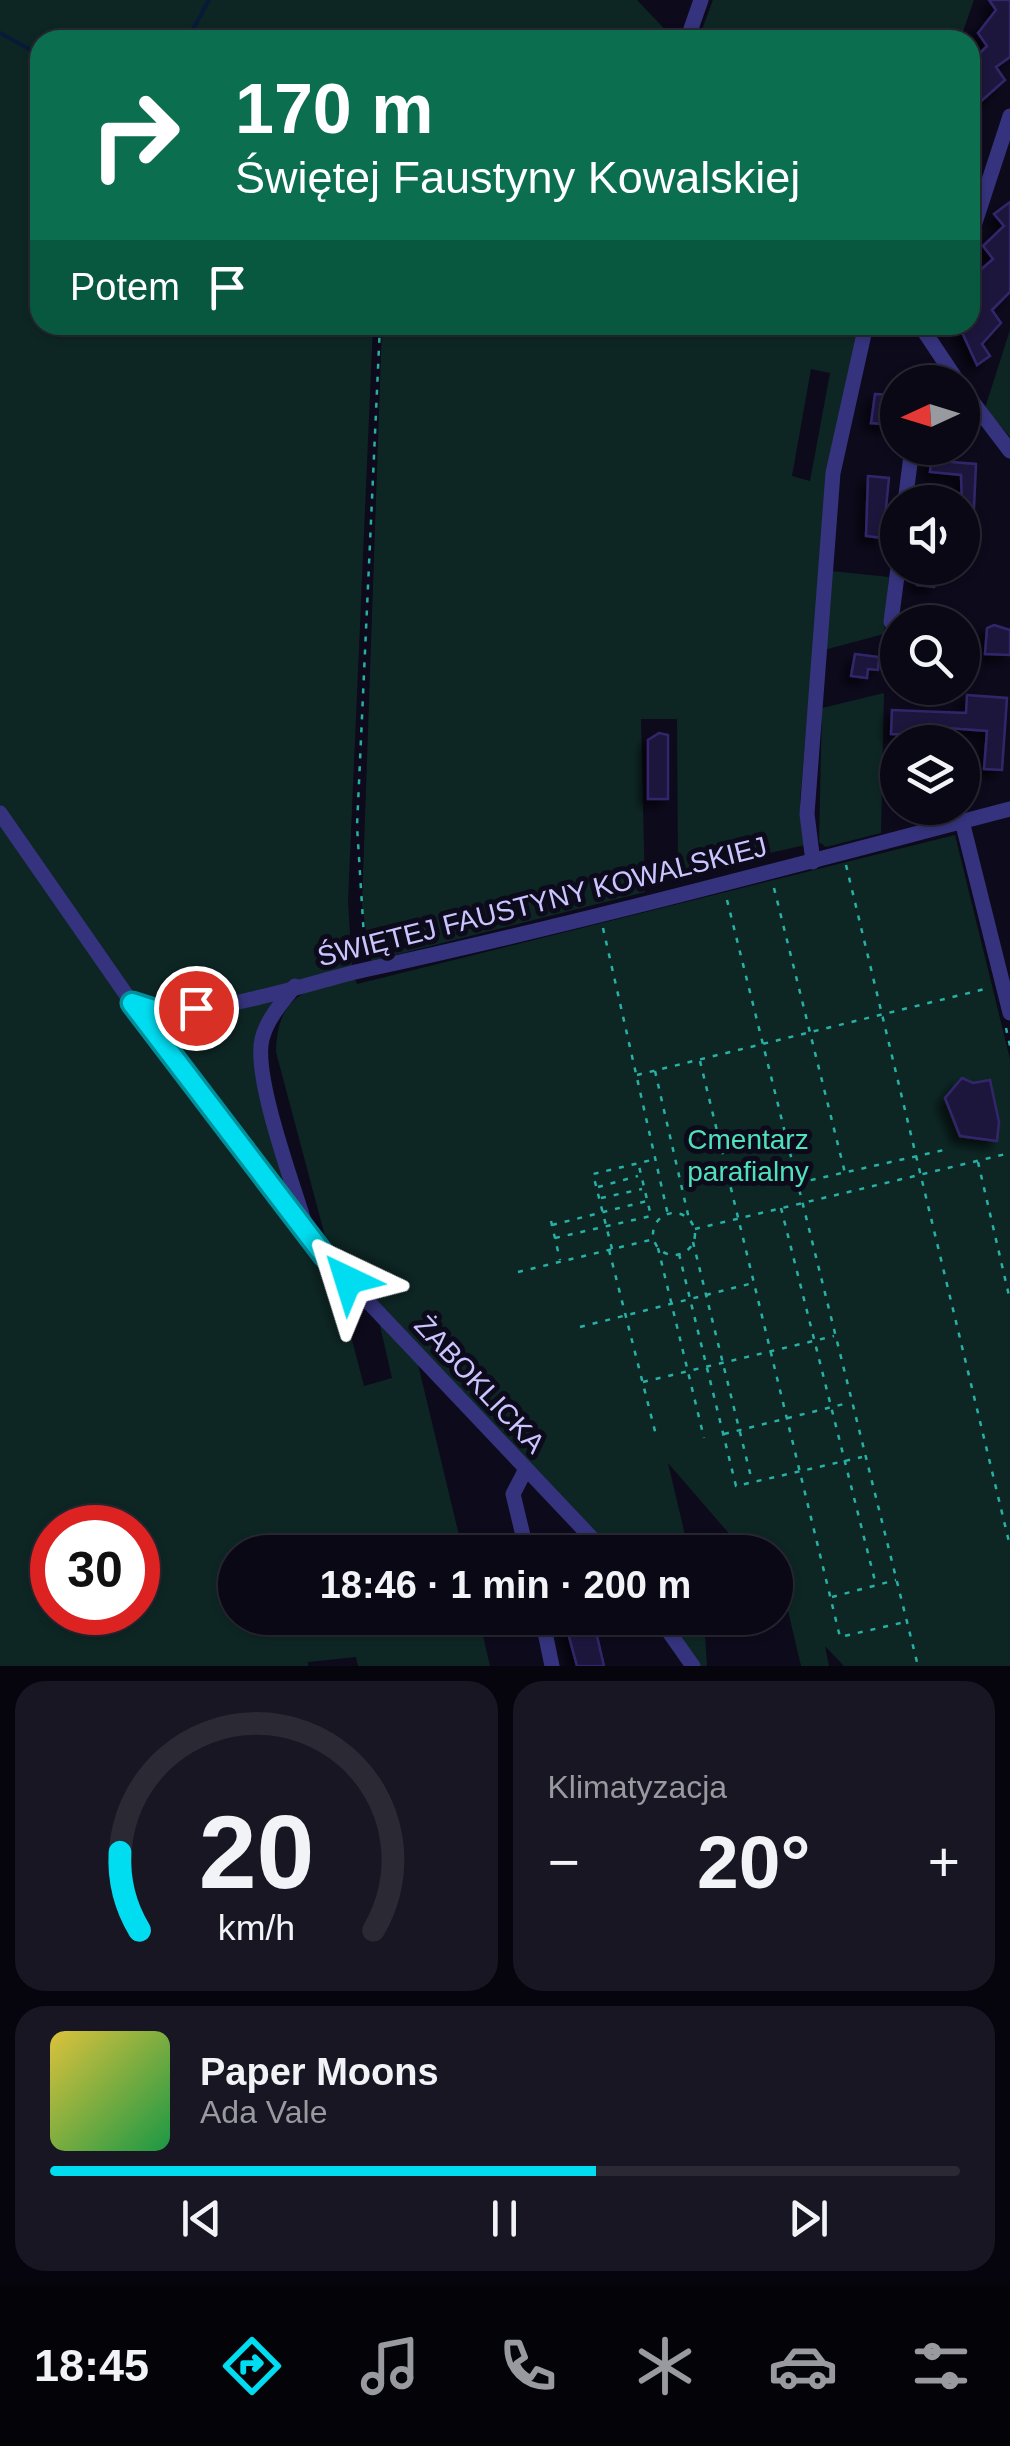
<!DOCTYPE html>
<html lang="pl">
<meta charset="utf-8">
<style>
:root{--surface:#0a0815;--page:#181622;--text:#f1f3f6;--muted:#999aa0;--line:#2a2934;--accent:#00ddf0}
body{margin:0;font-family:Arial,sans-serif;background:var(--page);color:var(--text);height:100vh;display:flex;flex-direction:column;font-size:38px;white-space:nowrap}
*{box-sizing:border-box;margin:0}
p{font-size:32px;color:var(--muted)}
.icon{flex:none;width:55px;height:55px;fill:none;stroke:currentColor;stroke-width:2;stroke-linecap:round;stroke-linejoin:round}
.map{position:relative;height:1666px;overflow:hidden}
.side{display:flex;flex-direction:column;gap:15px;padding:15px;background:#06040c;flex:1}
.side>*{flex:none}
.top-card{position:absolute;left:30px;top:30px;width:950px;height:305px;border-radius:30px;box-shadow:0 2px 8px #0004,0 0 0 2px var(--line);background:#0b6e4f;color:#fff;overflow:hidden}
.needle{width:65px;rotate:266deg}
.tools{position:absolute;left:880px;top:365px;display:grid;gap:20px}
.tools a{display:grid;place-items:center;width:100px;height:100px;border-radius:50%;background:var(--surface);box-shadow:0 2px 8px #0004,0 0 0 2px var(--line);font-size:50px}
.speed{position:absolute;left:30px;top:1505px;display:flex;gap:20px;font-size:50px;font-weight:700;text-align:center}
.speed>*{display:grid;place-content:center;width:130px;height:130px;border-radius:50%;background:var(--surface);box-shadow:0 2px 8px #0004,0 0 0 2px var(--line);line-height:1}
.speed .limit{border:15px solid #d22;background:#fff;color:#111}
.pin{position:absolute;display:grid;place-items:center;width:85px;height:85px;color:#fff;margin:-42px;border:5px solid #fff;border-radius:50%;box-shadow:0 2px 10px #0007}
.me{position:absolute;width:110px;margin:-55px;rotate:319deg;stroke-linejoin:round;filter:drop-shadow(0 0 8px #0008)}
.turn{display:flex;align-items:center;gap:35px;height:210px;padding:0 40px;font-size:45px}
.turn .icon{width:130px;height:130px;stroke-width:2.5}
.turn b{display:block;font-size:70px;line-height:85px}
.then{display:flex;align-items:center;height:95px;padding:0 40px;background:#0003;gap:20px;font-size:38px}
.big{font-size:75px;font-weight:700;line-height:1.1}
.side .card{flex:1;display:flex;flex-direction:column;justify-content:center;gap:15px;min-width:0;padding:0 35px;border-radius:30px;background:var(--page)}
.side .dial{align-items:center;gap:0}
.dial svg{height:260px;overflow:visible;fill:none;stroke:var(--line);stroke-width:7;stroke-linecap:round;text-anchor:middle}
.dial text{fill:var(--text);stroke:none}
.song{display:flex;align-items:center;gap:30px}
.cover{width:120px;height:120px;border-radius:15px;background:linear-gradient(135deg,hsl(50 70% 55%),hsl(140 70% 35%))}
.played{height:10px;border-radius:5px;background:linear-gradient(90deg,var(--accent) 60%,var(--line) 60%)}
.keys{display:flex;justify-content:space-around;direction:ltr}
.heat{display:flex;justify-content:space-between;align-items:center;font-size:55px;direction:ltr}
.side .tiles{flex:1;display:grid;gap:15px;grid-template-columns:1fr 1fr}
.card:last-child{grid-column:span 2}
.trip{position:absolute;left:218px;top:1535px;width:575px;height:100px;border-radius:50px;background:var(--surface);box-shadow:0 2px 8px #0004,0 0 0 2px var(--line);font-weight:700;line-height:100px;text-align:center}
.dock{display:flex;height:160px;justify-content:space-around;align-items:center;background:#040308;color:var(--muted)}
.dock .icon{width:70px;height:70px}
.dock .active{color:var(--accent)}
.dock b{font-size:45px;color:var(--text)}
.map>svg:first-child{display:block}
.green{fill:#0d2624;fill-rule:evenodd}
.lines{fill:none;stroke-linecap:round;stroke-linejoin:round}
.stream{stroke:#071a38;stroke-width:4}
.building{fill:#1d163d;stroke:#33276a;stroke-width:2.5;filter:url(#shadow)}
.path{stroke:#28b0a5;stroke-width:2.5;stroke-dasharray:5 8;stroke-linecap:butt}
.minor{stroke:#35337d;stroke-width:15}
.route-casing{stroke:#00909c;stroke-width:25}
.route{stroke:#00ddf0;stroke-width:18}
.labels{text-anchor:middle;stroke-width:10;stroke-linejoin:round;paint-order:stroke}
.street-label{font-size:28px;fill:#cac5ff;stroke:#0d0a1c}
.park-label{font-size:28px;fill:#4ee2ba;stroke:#0d0a1c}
</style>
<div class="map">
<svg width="1010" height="1666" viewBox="0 0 1010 1666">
<defs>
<filter id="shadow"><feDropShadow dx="-7" dy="7" stdDeviation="5" flood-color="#0009"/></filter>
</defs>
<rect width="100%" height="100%" fill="#0d0a1c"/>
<g class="green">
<path d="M 0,0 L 637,0 L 675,40 L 40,40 L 40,325 L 373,325 L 348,901 L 352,967 C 293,978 188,1029 134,995 L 0,805 Z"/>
<polygon points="713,0 974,0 960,40 698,40"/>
<path d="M 382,325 L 862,325 L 827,491 L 800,800 L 805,845 L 678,874 L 677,719 L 641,719 L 645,892 L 371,961 L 362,905 ZM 811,369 L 830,373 L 810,481 L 792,476 Z"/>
<polygon points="1010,330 1010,437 985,408"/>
<polygon points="831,571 889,577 884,634 824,650"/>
<polygon points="884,693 881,833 826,847 819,842 822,708"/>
<path d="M 0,825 L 335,1274 L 364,1386 L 392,1378 L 378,1317 L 416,1356 L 463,1552 L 235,1552 L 235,1618 L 479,1618 L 490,1666 L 358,1666 L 356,1657 L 308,1662 L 308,1666 L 0,1666 ZM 52,1528 L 138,1528 L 138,1612 L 52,1612 Z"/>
<path d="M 955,835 L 1010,1059 L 1010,1666 L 844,1666 L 825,1646 L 829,1666 L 801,1666 L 785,1598 L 775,1587 L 775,1552 L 745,1552 L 668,1463 L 689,1552 L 609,1552 L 330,1255 L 276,1052 C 277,995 307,988 354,977 L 357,984 Z"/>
<polygon points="288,989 258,1039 292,1206 141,1009"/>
<polygon points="666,1618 704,1618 707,1666 700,1666"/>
</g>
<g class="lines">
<g class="stream">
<polyline points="0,33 40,55"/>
<polyline points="187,40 209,0"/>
</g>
</g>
<g class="building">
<polygon points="989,0 1010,0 1010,57 996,67 1005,80 978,104 970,94 970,83 976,78 970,63 987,46 978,33 996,10"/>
<polygon points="1010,202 1010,292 992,310 1001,323 982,344 990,356 977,365 961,330 970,325 970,279 993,259 983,246 1004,226 994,214"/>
<polygon points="875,394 896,395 893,425 871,423"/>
<polygon points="932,449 949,450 952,462 976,464 974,508 962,507 961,475 930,472"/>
<polygon points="868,476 889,478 883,538 866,536"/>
<polygon points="918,568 939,568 934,587 917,585"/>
<polygon points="994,625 1010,630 1010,655 985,654 987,628"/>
<polygon points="855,654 879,657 878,670 868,669 867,678 851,676"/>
<polygon points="967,695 1007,698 1002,770 984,769 987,731 948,728 948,733 937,735 891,734 892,710 966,713"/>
<polygon points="659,733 668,735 668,799 648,799 648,740"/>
<polygon points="962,1078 973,1083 990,1080 999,1122 997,1141 960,1136 945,1098"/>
<polygon points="564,1618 593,1619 604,1666 577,1666"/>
</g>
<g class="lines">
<g class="path">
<polyline points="846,865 1010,1546"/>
<polyline points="774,888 845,1173"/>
<polyline points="727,900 918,1666"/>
<polyline points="603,928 668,1215"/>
<polyline points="365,953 357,826 380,325"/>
<polyline points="1006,1028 1010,1046"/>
<polyline points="700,1061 840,1637 905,1622"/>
<polyline points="655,1071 689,1219"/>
<polyline points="637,1075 989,988"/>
<polyline points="978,1162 1010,1300"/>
<polyline points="798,1183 944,1150"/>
<polyline points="598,1187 638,1176"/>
<polyline points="601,1198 642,1189"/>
<polyline points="781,1208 876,1585"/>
<circle cx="674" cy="1234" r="21"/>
<polyline points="551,1221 560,1260"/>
<polyline points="552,1225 647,1201"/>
<polyline points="695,1229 1010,1153"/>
<polyline points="555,1238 651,1216 638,1162"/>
<polyline points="693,1242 752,1481"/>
<polyline points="658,1248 704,1438"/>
<polyline points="612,1249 593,1174 656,1159"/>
<polyline points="609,1250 657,1439"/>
<polyline points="679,1254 736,1486 862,1457"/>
<polyline points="518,1272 654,1239"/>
<polyline points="580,1327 753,1283"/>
<polyline points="643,1382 834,1336"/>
<polyline points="724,1434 848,1403"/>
<polyline points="832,1597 896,1580"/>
</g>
<g class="minor">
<polyline points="687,40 701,0"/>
<polyline points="970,238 1010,116"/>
<polyline points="920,325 958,382"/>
<polyline points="962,388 1010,451"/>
<polyline points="905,502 912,448"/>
<polyline points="891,622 898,568"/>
<polyline points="0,813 132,1003 323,1254 605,1552"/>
<polyline points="962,821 1010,1013"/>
<polyline points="813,862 807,814 833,473 866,325"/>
<path d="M 295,986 C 282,1002 267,1019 262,1039 C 253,1076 292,1181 304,1221"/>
<path d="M 134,1003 C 198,1024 298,985 364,970 C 581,923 795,865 1010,809"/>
<polyline points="526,1469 513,1494 527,1552"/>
<polyline points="542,1618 552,1666"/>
<polyline points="659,1618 693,1666"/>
</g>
</g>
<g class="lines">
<defs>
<polyline id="route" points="196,1008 154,1010 132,1003 323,1254 348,1280"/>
</defs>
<use href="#route" class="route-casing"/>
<use href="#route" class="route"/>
</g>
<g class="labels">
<g class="street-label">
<text transform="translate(542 901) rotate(-14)" y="10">ŚWIĘTEJ FAUSTYNY KOWALSKIEJ</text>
<text transform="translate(480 1384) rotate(47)" y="10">ŻABOKLICKA</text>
</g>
<g class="park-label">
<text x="748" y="1149">Cmentarz<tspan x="748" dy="32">parafialny</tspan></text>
</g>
</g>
</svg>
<div class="tools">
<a><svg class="needle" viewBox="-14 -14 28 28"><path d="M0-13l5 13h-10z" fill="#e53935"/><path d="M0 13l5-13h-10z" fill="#999aa0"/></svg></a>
<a><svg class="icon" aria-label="sound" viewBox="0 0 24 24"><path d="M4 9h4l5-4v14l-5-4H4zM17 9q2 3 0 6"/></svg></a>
<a><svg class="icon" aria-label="search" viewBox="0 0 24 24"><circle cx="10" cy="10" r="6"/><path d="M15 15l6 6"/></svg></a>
<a><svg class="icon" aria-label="layers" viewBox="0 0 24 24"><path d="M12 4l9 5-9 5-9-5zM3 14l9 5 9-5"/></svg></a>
</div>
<div class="speed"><div class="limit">30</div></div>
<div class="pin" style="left:196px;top:1008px;background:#d93025"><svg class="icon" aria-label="arrive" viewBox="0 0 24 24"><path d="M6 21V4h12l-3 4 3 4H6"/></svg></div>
<svg class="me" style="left:348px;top:1280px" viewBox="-20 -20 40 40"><path d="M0-17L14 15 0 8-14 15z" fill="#00ddf0" stroke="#fff" stroke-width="4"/></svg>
<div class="trip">18:46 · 1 min · 200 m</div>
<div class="top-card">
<div class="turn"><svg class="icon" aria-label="right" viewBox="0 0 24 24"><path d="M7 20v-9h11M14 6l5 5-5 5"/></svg><div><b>170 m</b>Świętej Faustyny Kowalskiej</div></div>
<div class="then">Potem<svg class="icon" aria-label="arrive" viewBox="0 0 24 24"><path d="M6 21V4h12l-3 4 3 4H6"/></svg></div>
</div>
</div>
<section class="side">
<div class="tiles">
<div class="card dial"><svg viewBox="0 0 100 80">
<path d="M14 69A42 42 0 1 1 86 69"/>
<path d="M14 69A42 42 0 0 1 8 45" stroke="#00ddf0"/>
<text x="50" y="56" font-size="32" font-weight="700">20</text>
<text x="50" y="72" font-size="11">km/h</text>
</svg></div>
<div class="card"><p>Klimatyzacja</p>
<div class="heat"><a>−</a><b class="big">20°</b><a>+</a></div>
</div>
<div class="card">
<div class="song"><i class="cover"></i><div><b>Paper Moons</b><p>Ada Vale</p></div></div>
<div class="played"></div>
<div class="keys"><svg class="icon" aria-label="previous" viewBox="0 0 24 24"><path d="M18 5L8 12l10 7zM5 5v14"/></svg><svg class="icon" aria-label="pause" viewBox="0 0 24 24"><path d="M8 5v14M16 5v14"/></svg><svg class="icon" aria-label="next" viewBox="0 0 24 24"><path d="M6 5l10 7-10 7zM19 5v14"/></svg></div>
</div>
</div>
</section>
<nav class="dock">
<b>18:45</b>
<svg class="icon active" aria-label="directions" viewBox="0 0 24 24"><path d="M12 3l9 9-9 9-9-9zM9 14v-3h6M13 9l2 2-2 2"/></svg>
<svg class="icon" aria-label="music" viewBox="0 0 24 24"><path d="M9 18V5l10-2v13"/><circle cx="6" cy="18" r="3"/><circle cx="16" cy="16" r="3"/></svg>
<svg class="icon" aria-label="phone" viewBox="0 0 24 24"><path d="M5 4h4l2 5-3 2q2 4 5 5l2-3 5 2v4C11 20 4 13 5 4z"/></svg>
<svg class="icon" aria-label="climate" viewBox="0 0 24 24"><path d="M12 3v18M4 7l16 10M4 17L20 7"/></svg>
<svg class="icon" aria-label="car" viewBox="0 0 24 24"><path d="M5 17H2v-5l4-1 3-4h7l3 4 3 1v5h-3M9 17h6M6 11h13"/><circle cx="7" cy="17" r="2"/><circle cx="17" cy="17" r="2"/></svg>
<svg class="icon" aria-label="filters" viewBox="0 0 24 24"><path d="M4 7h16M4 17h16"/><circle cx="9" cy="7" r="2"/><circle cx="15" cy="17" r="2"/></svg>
</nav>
